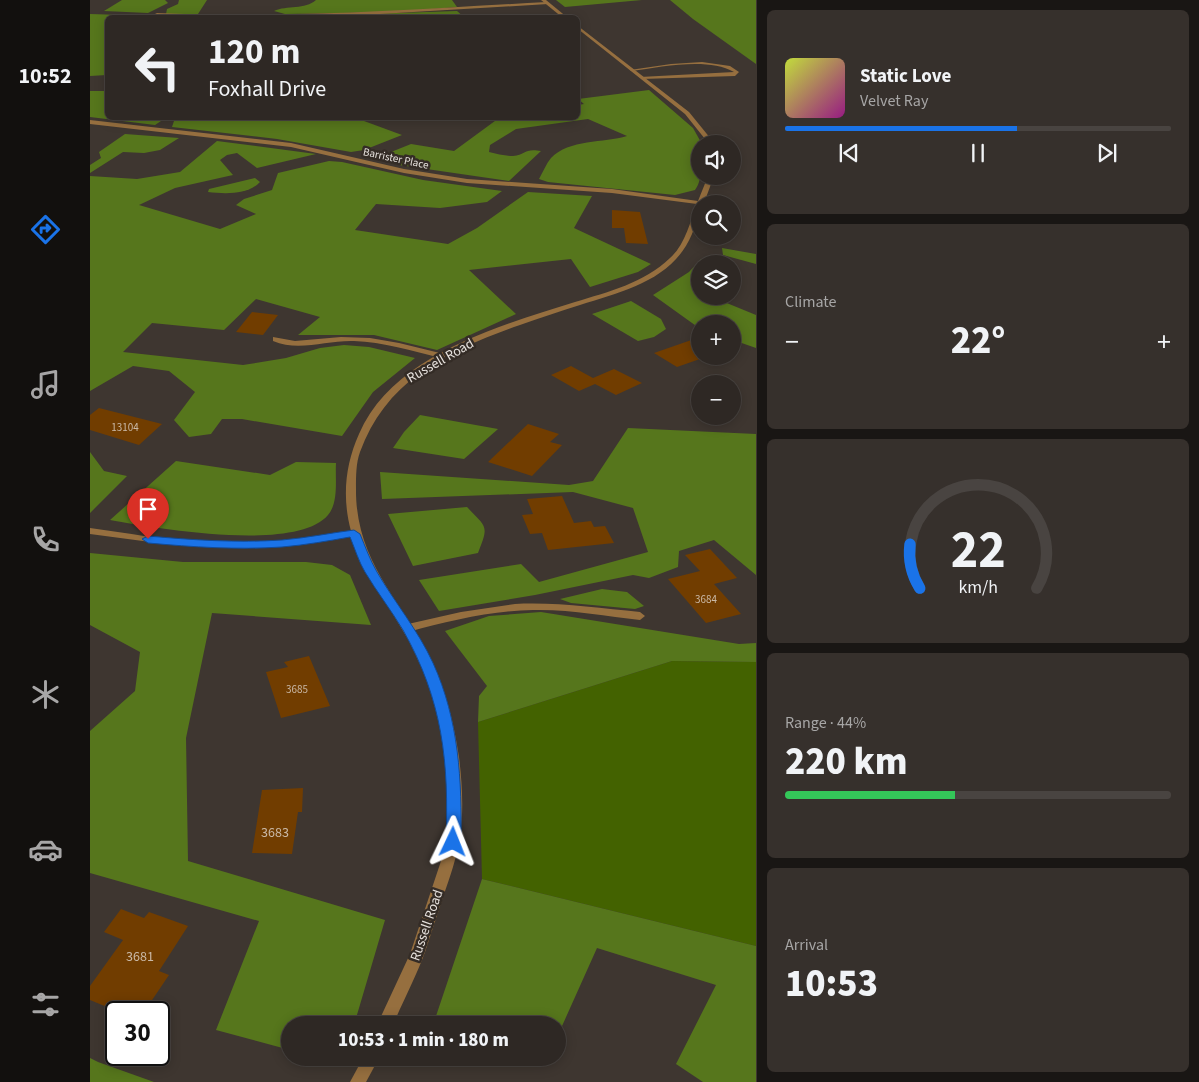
<!DOCTYPE html>
<meta charset="utf-8">
<style>
:root{--surface:#2e2824;--page:#36302c;--text:#f1f3f6;--muted:#a7a6a6;--line:#494441;--accent:#1a73e8}
body{margin:0;font-family:"Source Sans 3",sans-serif;background:var(--page);color:var(--text);height:100vh;display:flex;flex-direction:column;font-size:19px;white-space:nowrap}
*{box-sizing:border-box;margin:0}
p{font-size:16px;color:var(--muted)}
.icon{flex:none;width:28px;height:28px;fill:none;stroke:currentColor;stroke-width:2;stroke-linecap:round;stroke-linejoin:round}
.map{position:relative;flex:1;overflow:hidden}
.sheet{display:flex;flex-direction:column;gap:10px;padding:10px;background:#191614;width:442px}
.sheet>*{flex:none}
.top-card{position:absolute;left:15px;top:15px;width:475px;height:105px;border-radius:8px;box-shadow:0 2px 12px #0003,0 0 0 1px var(--line);background:#2e2824;color:var(--text);overflow:hidden}
.fabs{position:absolute;left:601px;top:135px;display:grid;gap:10px}
.fabs a{display:grid;place-items:center;width:50px;height:50px;border-radius:50%;background:var(--surface);box-shadow:0 2px 12px #0003,0 0 0 1px var(--line);font-size:25px}
.speed{position:absolute;left:15px;top:1001px;display:flex;gap:10px;font-size:25px;font-weight:700;text-align:center}
.speed>*{display:grid;place-content:center;width:65px;height:65px;border-radius:50%;background:var(--surface);box-shadow:0 2px 12px #0003,0 0 0 1px var(--line);line-height:1}
.speed .limit{border:2px solid #111;border-radius:8px;background:#fff;color:#111}
.pin{position:absolute;display:grid;place-items:center;width:42px;height:42px;color:#fff;margin:-51px -21px;border-radius:50% 50% 50% 0;rotate:-45deg;box-shadow:0 0 5px #0007}
.pin .icon{rotate:45deg}
.me{position:absolute;width:55px;margin:-28px;rotate:2deg;stroke-linejoin:round;filter:drop-shadow(0 0 4px #0008)}
.turn{display:flex;align-items:center;gap:18px;height:105px;padding:0 20px;font-size:22px}
.turn .icon{width:65px;height:65px;stroke-width:2.5}
.turn b{display:block;font-size:35px;line-height:42px}
.big{font-size:38px;font-weight:800;line-height:1.1}
.sheet .card{flex:1;display:flex;flex-direction:column;justify-content:center;gap:8px;min-width:0;padding:0 18px;border-radius:8px;background:var(--page)}
.sheet .dial{align-items:center;gap:0}
.dial svg{height:130px;overflow:visible;fill:none;stroke:var(--line);stroke-width:7;stroke-linecap:round;text-anchor:middle}
.dial text{fill:var(--text);stroke:none}
.song{display:flex;align-items:center;gap:15px}
.cover{width:60px;height:60px;border-radius:8px;background:linear-gradient(135deg,hsl(70 70% 55%),hsl(310 70% 35%))}
.played{height:5px;border-radius:2px;background:linear-gradient(90deg,var(--accent) 60%,var(--line) 60%)}
.keys{display:flex;justify-content:space-around;direction:ltr}
.heat{display:flex;justify-content:space-between;align-items:center;font-size:28px;direction:ltr}
.charge{height:8px;border-radius:4px;background:linear-gradient(90deg,#34c759 44%,var(--line) 0)}
.trip{position:absolute;left:191px;top:1016px;width:285px;height:50px;border-radius:25px;background:var(--surface);box-shadow:0 2px 12px #0003,0 0 0 1px var(--line);font-weight:800;line-height:50px;text-align:center}
main{display:flex;flex:1;min-height:0}
.dock{display:flex;flex-direction:column;width:90px;justify-content:space-around;align-items:center;background:#12100e;color:var(--muted)}
.dock .icon{width:35px;height:35px}
.dock .selected{color:var(--accent)}
.dock b{font-size:22px;color:var(--text)}
.map>svg:first-child{display:block}
.green{fill:#436200}
.forest{fill:#56761c}
.building{fill:#713d00}
.lines{fill:none;stroke-linecap:round;stroke-linejoin:round}
.lane{fill:#966f3f;fill-rule:evenodd}
.street{fill:#966f3f;fill-rule:evenodd}
.route{fill:#1a73e8;stroke:#114b97}
.labels{text-anchor:middle;stroke-width:5;stroke-linejoin:round;paint-order:stroke}
.far-street-label{font-size:11px;fill:#e7e2de;stroke:#342c26}
.number-label{font-size:11px;fill:#cab9a6}
.street-label{font-size:14px;fill:#e7e2de;stroke:#342c26}
.near-number-label{font-size:14px;fill:#cab9a6}
</style>
<main>
<nav class="dock">
<b>10:52</b>
<svg class="icon selected" aria-label="directions" viewBox="0 0 24 24"><path d="M12 3l9 9-9 9-9-9zM9 14v-3h6M13 9l2 2-2 2"/></svg>
<svg class="icon" aria-label="music" viewBox="0 0 24 24"><path d="M9 18V5l10-2v13"/><circle cx="6" cy="18" r="3"/><circle cx="16" cy="16" r="3"/></svg>
<svg class="icon" aria-label="phone" viewBox="0 0 24 24"><path d="M5 4h4l2 5-3 2q2 4 5 5l2-3 5 2v4C11 20 4 13 5 4z"/></svg>
<svg class="icon" aria-label="climate" viewBox="0 0 24 24"><path d="M12 3v18M4 7l16 10M4 17L20 7"/></svg>
<svg class="icon" aria-label="car" viewBox="0 0 24 24"><path d="M5 17H2v-5l4-1 3-4h7l3 4 3 1v5h-3M9 17h6M6 11h13"/><circle cx="7" cy="17" r="2"/><circle cx="17" cy="17" r="2"/></svg>
<svg class="icon" aria-label="filters" viewBox="0 0 24 24"><path d="M4 7h16M4 17h16"/><circle cx="9" cy="7" r="2"/><circle cx="15" cy="17" r="2"/></svg>
</nav>
<div class="map">
<svg width="667" height="1082" viewBox="0 0 667 1082">
<rect width="100%" height="100%" fill="#3e3630"/>
<polygon class="green" points="582,661 666,662 666,946 392,879 388,722"/>
<g class="forest">
<polygon points="32,0 75,0 78,3 58,13 14,11"/>
<polygon points="89,0 117,0 108,14 76,14 77,9 88,4"/>
<path d="M 226,0 L 362,0 L 367,7 L 307,12 L 195,14 L 184,11 C 197,5 215,10 226,0 Z"/>
<polygon points="466,0 552,0 475,7"/>
<polygon points="580,0 666,0 666,64 603,19"/>
<polygon points="367,11 374,17 183,17"/>
<polygon points="0,14 65,16 74,17 18,18 17,75 0,76"/>
<path d="M 559,90 L 603,128 L 612,144 L 610,144 C 610,161 614,178 605,190 L 585,195 L 458,182 L 449,179 C 453,172 456,164 461,158 C 479,139 514,143 537,136 L 498,119 L 426,129 L 400,145 L 399,152 C 407,154 415,156 423,156 C 436,155 434,148 451,151 L 419,181 L 309,165 L 293,160 L 291,156 L 321,144 L 364,151 L 409,118 L 488,118 L 488,105 L 494,104 L 488,99 Z"/>
<polygon points="0,91 17,91 18,118 73,118 74,119 65,125 0,117"/>
<polygon points="85,118 279,118 274,121 312,135 274,150 261,152 187,139 82,127"/>
<polygon points="35,134 89,138 70,150 54,153 33,152 0,173 0,165 11,158 9,152"/>
<polygon points="127,141 226,154 167,168 147,153 137,155 130,160 143,175 85,188 49,205 130,229 166,214 146,205 154,199 182,190 188,173 239,161 252,162 333,180 412,191 397,202 350,208 286,204 265,230 358,244 387,228 438,192 502,196 484,228 561,264 548,272 500,287 481,259 379,270 426,314 347,350 284,335 208,335 230,317 166,299 134,330 62,323 33,352 153,365 196,358 230,348 254,345 279,347 325,358 283,392 252,436 152,419 132,419 121,434 99,437 84,420 105,392 79,371 43,366 0,391 0,176 47,179 90,172"/>
<path d="M 165,178 L 170,182 C 158,195 135,194 118,192 L 119,189 Z"/>
<polygon points="632,248 666,254 666,264 633,255"/>
<polygon points="611,259 619,264 610,264 610,296 629,296 627,299 666,315 666,348 643,340 642,324 610,324 609,328 563,295 599,272"/>
<polygon points="541,301 571,319 576,329 564,337 548,341 502,314"/>
<polygon points="330,415 408,429 374,459 303,448 314,432"/>
<polygon points="538,428 666,434 666,575 624,540 589,551 588,567 559,578 543,575 445,595 349,611 329,580 431,564 449,582 558,552 543,508 483,492 292,499 290,472 479,485 503,481"/>
<polygon points="0,452 14,471 37,476 0,513"/>
<path d="M 86,461 L 180,475 L 206,462 L 246,463 C 245,479 249,502 238,515 C 206,553 65,528 20,520 Z"/>
<path d="M 377,507 C 397,528 399,525 388,553 L 323,566 L 298,514 Z"/>
<polygon points="0,553 93,562 216,562 242,565 260,575 281,625 122,613 96,738 98,861 295,920 264,1025 200,1025 200,1050 126,1030 169,921 0,873 0,731 45,691 50,652 0,625"/>
<polygon points="512,589 537,592 554,606 545,609 481,603 470,599"/>
<polygon points="451,612 649,644 666,643 666,662 582,661 388,722 389,696 397,686 355,631 399,616"/>
<polygon points="392,879 666,946 666,1082 613,1082 586,1064 626,985 507,948 468,1035 468,1025 343,1025"/>
<polygon points="0,1058 8,1062 64,1082 0,1082"/>
</g>
<g class="building">
<polygon points="522,210 550,212 558,244 536,243 534,228 522,228"/>
<polygon points="162,312 188,315 173,335 146,332"/>
<polygon points="610,337 610,359 587,367 564,353"/>
<polygon points="481,366 503,378 524,369 552,383 526,395 505,384 489,391 461,375"/>
<polygon points="9,408 72,424 49,445 0,430 0,415"/>
<polygon points="438,424 469,434 460,442 472,445 442,476 398,462"/>
<polygon points="472,496 484,523 501,521 504,527 515,526 524,543 458,550 452,533 440,534 432,515 443,514 437,499"/>
<polygon points="620,549 647,578 624,584 651,614 616,623 578,579 610,571 595,555"/>
<polygon points="219,656 240,706 191,718 176,672 198,667 194,662"/>
<polygon points="213,788 212,812 208,812 202,854 162,853 172,790"/>
<polygon points="31,909 54,918 59,912 98,926 69,971 79,975 54,1012 29,1012 0,1000 0,986 33,940 14,932"/>
</g>
<g class="lines">
<g class="lane">
<path d="M 457,2 L 458,4 L 273,15 L 110,18 L 65,14 L 67,13 C 197,19 327,9 457,2 Z"/>
<path d="M 612,62 L 640,66 L 649,72 L 645,76 L 552,79 L 550,77 L 644,72 C 618,57 571,67 542,71 L 540,70 L 581,64 Z"/>
<path d="M 183,337 L 205,341 L 251,337 L 280,338 L 309,343 L 354,354 L 355,356 L 351,358 C 322,351 293,342 264,341 C 237,340 209,352 183,341 Z"/>
<path d="M 425,604 C 467,602 508,608 550,612 L 555,616 L 550,620 C 515,616 479,609 443,610 C 400,611 359,621 318,632 L 313,628 L 318,624 L 371,612 Z"/>
</g>
<g class="street">
<polygon points="451,0 456,0 478,18 473,18"/>
<polygon points="488,26 599,112 625,144 619,144 595,114 488,29"/>
<path d="M 0,120 L 201,143 L 314,169 L 377,179 L 522,189 L 608,201 L 618,176 L 624,176 L 614,203 L 610,204 C 610,215 606,224 602,234 C 583,280 534,291 490,305 C 470,311 450,318 430,325 C 395,337 360,352 330,373 C 302,393 282,419 270,452 C 266,463 266,476 266,488 C 265,561 311,600 341,660 C 356,690 364,724 369,757 C 372,782 374,810 370,836 C 367,857 360,877 353,897 C 347,915 341,934 335,952 C 326,977 313,1001 303,1025 L 287,1025 L 320,954 L 353,855 L 357,833 L 359,783 L 352,731 L 339,683 L 319,641 L 273,564 L 262,536 L 188,546 L 130,548 L 83,545 L 0,534 L 0,528 C 37,533 74,540 111,542 C 161,545 212,539 261,531 C 252,498 255,465 269,434 C 303,355 409,326 485,302 C 518,292 554,283 580,258 C 595,245 600,222 607,204 L 522,193 L 377,183 L 314,173 L 201,147 L 0,124 Z"/>
<polygon points="273,1058 289,1058 276,1082 260,1082"/>
</g>
</g>
<path class="route" d="M 264,530 L 270,534 C 275,546 280,560 287,572 C 305,603 328,630 343,663 C 369,720 372,781 371,842 L 368,847 L 363,848 L 358,847 L 356,842 C 359,762 353,701 313,630 C 301,610 287,592 275,572 C 269,562 265,549 260,537 C 238,541 215,545 192,547 C 147,550 103,547 58,543 L 52,539 L 58,536 C 103,540 147,543 192,540 C 216,538 240,533 264,530 Z"/>
<g class="labels">
<g class="far-street-label">
<text transform="translate(306 158) rotate(12)" y="4">Barrister Place</text>
</g>
<g class="number-label">
<text x="35" y="431">13104</text>
<text x="616" y="603">3684</text>
<text x="207" y="693">3685</text>
</g>
<g class="street-label">
<text transform="translate(350 360) rotate(-30)" y="5">Russell Road</text>
<text transform="translate(336 925) rotate(-71)" y="5">Russell Road</text>
</g>
<g class="near-number-label">
<text x="185" y="837">3683</text>
<text x="50" y="961">3681</text>
</g>
</g>
</svg>
<div class="fabs">
<a><svg class="icon" aria-label="sound" viewBox="0 0 24 24"><path d="M4 9h4l5-4v14l-5-4H4zM17 9q2 3 0 6"/></svg></a>
<a><svg class="icon" aria-label="search" viewBox="0 0 24 24"><circle cx="10" cy="10" r="6"/><path d="M15 15l6 6"/></svg></a>
<a><svg class="icon" aria-label="layers" viewBox="0 0 24 24"><path d="M12 4l9 5-9 5-9-5zM3 14l9 5 9-5"/></svg></a>
<a>+</a>
<a>−</a>
</div>
<div class="speed"><div class="limit">30</div></div>
<div class="pin" style="left:58px;top:539px;background:#d93025"><svg class="icon" aria-label="arrive" viewBox="0 0 24 24"><path d="M6 21V4h12l-3 4 3 4H6"/></svg></div>
<svg class="me" style="left:363px;top:842px" viewBox="-20 -20 40 40"><path d="M0-17L14 15 0 8-14 15z" fill="#1a73e8" stroke="#fff" stroke-width="4"/></svg>
<div class="trip">10:53 · 1 min · 180 m</div>
<div class="top-card">
<div class="turn"><svg class="icon" aria-label="left" viewBox="0 0 24 24"><path d="M17 20v-9H6M10 6l-5 5 5 5"/></svg><div><b>120 m</b>Foxhall Drive</div></div>
</div>
</div>
<section class="sheet">
<div class="card">
<div class="song"><i class="cover"></i><div><b>Static Love</b><p>Velvet Ray</p></div></div>
<div class="played"></div>
<div class="keys"><svg class="icon" aria-label="previous" viewBox="0 0 24 24"><path d="M18 5L8 12l10 7zM5 5v14"/></svg><svg class="icon" aria-label="pause" viewBox="0 0 24 24"><path d="M8 5v14M16 5v14"/></svg><svg class="icon" aria-label="next" viewBox="0 0 24 24"><path d="M6 5l10 7-10 7zM19 5v14"/></svg></div>
</div>
<div class="card"><p>Climate</p>
<div class="heat"><a>−</a><b class="big">22°</b><a>+</a></div>
</div>
<div class="card dial"><svg viewBox="0 0 100 80">
<path d="M14 69A42 42 0 1 1 86 69"/>
<path d="M14 69A42 42 0 0 1 8 42" stroke="#1a73e8"/>
<text x="50" y="56" font-size="32" font-weight="700">22</text>
<text x="50" y="72" font-size="11">km/h</text>
</svg></div>
<div class="card"><p>Range · 44%</p><b class="big">220 km</b><div class="charge"></div></div>
<div class="card"><p>Arrival</p><b class="big">10:53</b></div>
</section>
</main>
